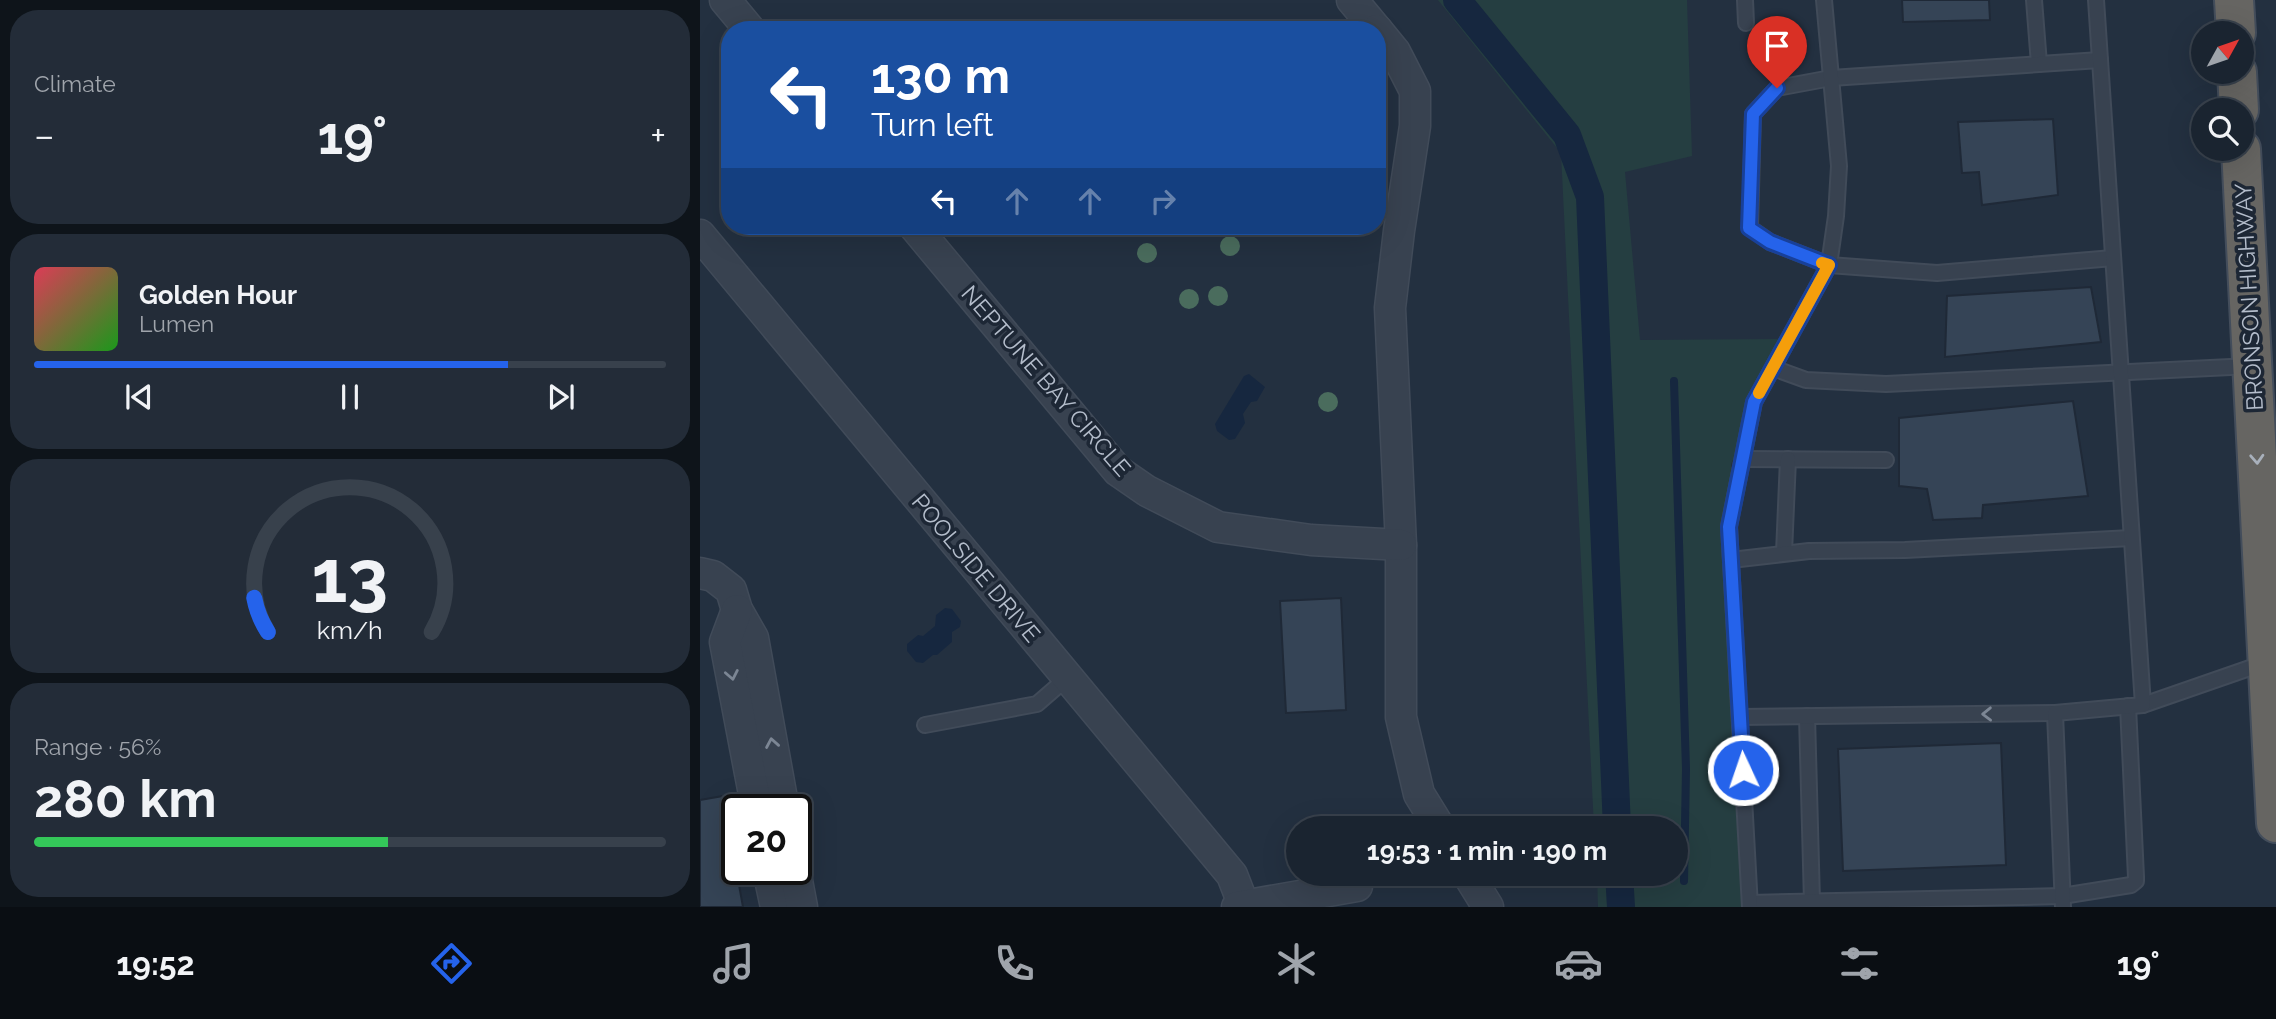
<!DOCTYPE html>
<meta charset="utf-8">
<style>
:root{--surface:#1a2430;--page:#232c38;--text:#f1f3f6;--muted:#9fa4ab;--line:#38414c;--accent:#2563eb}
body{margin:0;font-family:Raleway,sans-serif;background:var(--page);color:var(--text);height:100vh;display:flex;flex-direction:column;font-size:26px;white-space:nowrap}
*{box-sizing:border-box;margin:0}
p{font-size:23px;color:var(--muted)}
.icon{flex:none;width:38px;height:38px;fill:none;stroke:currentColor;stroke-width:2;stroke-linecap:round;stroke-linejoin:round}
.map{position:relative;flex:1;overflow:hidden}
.details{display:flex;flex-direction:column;gap:10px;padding:10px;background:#0e141a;width:700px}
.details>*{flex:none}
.guide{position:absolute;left:21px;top:21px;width:665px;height:214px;border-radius:28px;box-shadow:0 7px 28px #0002,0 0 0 2px var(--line);background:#1a4fa0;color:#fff;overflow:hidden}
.needle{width:46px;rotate:50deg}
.buttons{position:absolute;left:1491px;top:21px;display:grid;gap:14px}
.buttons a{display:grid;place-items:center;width:63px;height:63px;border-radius:50%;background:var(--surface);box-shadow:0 7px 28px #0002,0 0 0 2px var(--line);font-size:35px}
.speed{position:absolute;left:21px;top:794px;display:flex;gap:14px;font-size:35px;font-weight:700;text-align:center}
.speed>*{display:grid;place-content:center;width:91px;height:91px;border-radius:50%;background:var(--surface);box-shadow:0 7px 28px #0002,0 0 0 2px var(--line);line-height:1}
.speed .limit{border:4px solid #111;border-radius:10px;background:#fff;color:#111}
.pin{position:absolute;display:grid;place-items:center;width:60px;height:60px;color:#fff;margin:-72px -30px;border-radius:50% 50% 50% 0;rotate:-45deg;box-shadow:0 0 7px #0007}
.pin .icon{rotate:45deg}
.me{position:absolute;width:77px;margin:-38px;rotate:357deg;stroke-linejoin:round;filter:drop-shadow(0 0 5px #0008)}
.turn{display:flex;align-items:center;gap:24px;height:147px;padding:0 35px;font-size:32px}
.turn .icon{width:91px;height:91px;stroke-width:2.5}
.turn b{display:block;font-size:49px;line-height:60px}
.lanes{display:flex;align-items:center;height:66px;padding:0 35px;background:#0003;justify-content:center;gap:35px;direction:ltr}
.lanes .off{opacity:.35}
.big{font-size:52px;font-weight:700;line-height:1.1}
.details .tile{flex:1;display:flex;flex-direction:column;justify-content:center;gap:10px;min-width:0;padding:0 24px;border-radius:28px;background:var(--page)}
.details .dial{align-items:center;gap:0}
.dial svg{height:182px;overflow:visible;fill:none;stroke:var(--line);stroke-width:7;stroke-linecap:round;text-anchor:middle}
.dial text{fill:var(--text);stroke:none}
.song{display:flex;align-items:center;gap:21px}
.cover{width:84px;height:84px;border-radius:10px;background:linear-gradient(135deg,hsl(350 70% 55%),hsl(120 70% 35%))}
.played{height:7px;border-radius:4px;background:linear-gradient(90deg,var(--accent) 75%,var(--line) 75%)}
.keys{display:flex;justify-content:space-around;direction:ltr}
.heat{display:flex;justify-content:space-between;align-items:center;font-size:38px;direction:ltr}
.charge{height:10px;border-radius:5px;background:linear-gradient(90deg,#34c759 56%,var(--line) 0)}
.trip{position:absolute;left:586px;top:816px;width:402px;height:70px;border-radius:35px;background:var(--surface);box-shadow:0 7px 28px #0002,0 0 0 2px var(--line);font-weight:700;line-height:70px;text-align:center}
.menu{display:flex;height:112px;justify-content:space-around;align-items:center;background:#0a0e13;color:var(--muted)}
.menu .icon{width:49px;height:49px}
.menu .active{color:var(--accent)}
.menu b{font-size:32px;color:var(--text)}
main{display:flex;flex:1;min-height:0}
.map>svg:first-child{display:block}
.green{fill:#253e41}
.water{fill:#16273f}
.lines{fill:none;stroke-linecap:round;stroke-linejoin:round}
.stream{stroke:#16273f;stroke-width:8}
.canal{stroke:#16273f;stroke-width:28}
.building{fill:#354456;stroke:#1f2937;stroke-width:2}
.service-casing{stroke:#414b59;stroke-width:18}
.minor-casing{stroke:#414b59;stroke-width:33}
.trunk-casing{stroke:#434d5b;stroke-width:42}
.service{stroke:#384250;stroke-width:14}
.minor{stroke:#384250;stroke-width:30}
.trunk{stroke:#666562;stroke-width:38}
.tree{fill:#4a6c5d}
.oneway{stroke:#a8b0bb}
.oneway2{stroke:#7c8694}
.route-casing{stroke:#184099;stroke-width:18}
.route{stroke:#2563eb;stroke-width:12}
.slow{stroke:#f59e0b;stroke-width:12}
.labels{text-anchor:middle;stroke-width:7;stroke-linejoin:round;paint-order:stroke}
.street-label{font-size:23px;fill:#b4bdcb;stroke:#1d2735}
</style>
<main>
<section class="details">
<div class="tile"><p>Climate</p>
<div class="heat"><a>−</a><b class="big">19°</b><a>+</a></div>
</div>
<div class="tile">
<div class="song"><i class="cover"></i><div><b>Golden Hour</b><p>Lumen</p></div></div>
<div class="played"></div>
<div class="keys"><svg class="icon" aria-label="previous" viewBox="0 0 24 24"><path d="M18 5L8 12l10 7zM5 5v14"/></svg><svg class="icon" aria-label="pause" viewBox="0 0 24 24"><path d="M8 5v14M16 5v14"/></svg><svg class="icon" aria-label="next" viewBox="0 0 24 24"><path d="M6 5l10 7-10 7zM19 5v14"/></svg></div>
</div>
<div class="tile dial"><svg viewBox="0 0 100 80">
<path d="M14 69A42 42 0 1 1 86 69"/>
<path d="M14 69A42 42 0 0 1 8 54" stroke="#2563eb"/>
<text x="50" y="56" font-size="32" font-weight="700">13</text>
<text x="50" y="72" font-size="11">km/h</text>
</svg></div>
<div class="tile"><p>Range · 56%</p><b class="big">280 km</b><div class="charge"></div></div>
</section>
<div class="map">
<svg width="1576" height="907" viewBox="0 0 1576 907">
<rect width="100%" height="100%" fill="#233040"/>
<polygon class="green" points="738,0 987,0 992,156 925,172 940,340 1093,339 1031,464 1055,907 898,907 897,873 976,873 976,828 894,828 861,153"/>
<g class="water">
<polygon points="549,374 565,387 557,401 551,402 543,414 545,423 535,439 529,440 517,431 515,424 544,376"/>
<polygon points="245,608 252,609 261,621 260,627 252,632 252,642 237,655 233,655 223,663 216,662 207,651 207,644 218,635 223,636 235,626 236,615"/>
</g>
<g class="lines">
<polyline class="stream" points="974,381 986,769 984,881"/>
<g class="canal">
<polyline points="757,0 867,135 890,197 917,828"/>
<polyline points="919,873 921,907"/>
</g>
</g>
<g class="building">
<polygon points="1202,0 1289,0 1290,20 1203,22"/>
<polygon points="1353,119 1358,195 1282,205 1279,172 1262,173 1258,122"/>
<polygon points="1391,287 1401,342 1245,357 1247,296"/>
<polygon points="1373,401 1388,496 1283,505 1282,518 1233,520 1227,489 1199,486 1199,418"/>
<polygon points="641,598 646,710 586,713 580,601"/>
<polygon points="1301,743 1306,865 1143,871 1138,749"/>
<polygon points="23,796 43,907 0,907 0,800"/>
</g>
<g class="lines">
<defs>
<g id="service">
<polyline points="1045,0 1046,23"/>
<polyline points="1334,0 1339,64"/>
<polyline points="1400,60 1131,78 1077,88 1053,114 1050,228 1070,242 1129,265 1237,273 1413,258"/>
<polyline points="1073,368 1106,380 1186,384 1551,366"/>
<polyline points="1043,459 1186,460"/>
<polyline points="1084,553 1088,459"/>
<polyline points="1031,560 1109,551 1205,550 1431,538"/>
<polyline points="1443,705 1567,662"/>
<polyline points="1107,716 1112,902"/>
<polyline points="1040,717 1355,713"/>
<polyline points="225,725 337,704 367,678"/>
<polyline points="1050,903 1362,896 1431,885 1436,881 1436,877 1428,706"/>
<polyline points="1050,907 1029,526 1054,402 1129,265 1136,216 1139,166 1124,0"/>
<polyline points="1363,907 1355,713 1443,705 1396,0"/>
</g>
<g id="minor">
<polyline points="25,0 50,30"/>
<polyline points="652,0 677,30"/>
<polyline points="677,30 695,52 715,91 715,126 699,231 690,308 701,545 701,717 719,794 740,828"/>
<polyline points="214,226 418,471 447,491 518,527 611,540 701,545"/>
<polyline points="0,235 532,875 544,906"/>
<polyline points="0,573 13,576 31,590 37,610 53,638 84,810"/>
<polyline points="37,610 25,642 57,810"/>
<polyline points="68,870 76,907"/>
<polyline points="95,870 102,907"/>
<polyline points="767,873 788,907"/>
<polyline points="537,907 657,886"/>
</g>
<g id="trunk">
<polyline points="1534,0 1536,33"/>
<polyline points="1537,72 1539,110"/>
<polyline points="1541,149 1576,823"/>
</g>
</defs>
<use href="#service" class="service-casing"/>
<use href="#minor" class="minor-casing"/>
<use href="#trunk" class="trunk-casing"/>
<use href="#service" class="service"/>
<use href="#minor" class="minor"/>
<use href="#trunk" class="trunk"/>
</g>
<g class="tree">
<circle cx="530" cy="246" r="10"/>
<circle cx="447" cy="253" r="10"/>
<circle cx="518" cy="296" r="10"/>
<circle cx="489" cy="299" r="10"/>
<circle cx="628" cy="402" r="10"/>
</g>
<defs><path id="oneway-chevron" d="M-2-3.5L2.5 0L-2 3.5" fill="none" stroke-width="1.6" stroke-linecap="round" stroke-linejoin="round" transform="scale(1.75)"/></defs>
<use class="oneway" href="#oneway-chevron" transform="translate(1557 459) rotate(87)"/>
<g class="oneway2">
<use href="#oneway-chevron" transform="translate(32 675) rotate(79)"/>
<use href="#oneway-chevron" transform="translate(1287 714) rotate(179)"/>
<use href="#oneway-chevron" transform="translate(72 743) rotate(-100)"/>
</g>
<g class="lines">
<defs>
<polyline id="route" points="1043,770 1029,527 1054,402 1129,265 1070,242 1049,228 1053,114 1077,88"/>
</defs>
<use href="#route" class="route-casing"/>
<use href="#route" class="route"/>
<polyline class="slow" points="1059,393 1129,265 1122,263"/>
</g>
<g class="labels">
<g class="street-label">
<text transform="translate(1549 297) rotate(-93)" y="8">BRONSON HIGHWAY</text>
<text transform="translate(346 381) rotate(49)" y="8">NEPTUNE BAY CIRCLE</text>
<text transform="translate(276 568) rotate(50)" y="8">POOLSIDE DRIVE</text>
</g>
</g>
</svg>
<div class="buttons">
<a><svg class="needle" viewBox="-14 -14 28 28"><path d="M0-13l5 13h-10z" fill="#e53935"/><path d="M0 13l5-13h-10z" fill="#9fa4ab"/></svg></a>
<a><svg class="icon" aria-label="search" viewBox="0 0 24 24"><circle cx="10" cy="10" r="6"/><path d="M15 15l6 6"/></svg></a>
</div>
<div class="speed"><div class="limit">20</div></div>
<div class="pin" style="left:1077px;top:88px;background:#d93025"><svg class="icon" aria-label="arrive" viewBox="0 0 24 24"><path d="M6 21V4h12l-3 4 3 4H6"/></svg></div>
<svg class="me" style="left:1043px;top:770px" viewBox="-20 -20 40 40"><circle r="17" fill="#2563eb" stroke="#fff" stroke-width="3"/><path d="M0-11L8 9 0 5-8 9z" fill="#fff"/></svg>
<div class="trip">19:53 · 1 min · 190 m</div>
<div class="guide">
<div class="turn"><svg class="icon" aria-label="left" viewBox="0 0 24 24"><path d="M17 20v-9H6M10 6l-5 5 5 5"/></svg><div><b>130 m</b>Turn left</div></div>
<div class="lanes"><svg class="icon" aria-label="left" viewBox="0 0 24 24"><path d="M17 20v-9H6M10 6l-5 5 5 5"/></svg><svg class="icon off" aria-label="ahead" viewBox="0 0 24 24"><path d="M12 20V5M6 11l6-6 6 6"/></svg><svg class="icon off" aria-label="ahead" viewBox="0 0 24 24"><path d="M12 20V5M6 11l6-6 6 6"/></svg><svg class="icon off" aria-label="right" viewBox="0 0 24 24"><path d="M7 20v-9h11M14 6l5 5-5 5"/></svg></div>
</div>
</div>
</main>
<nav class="menu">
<b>19:52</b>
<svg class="icon active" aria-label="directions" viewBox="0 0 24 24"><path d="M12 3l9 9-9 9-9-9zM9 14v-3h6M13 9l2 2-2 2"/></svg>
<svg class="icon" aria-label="music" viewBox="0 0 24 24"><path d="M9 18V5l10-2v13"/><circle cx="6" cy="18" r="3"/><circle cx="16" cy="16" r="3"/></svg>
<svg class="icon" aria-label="phone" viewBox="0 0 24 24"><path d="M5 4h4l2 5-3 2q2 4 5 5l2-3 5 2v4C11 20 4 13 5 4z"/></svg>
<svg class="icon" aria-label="climate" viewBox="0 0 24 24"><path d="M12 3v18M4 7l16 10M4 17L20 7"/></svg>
<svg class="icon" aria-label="car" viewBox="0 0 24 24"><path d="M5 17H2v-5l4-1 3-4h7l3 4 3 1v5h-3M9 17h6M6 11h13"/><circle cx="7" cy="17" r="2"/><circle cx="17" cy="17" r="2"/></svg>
<svg class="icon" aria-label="filters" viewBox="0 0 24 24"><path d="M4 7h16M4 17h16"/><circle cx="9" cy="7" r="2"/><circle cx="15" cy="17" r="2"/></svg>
<b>19°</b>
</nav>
